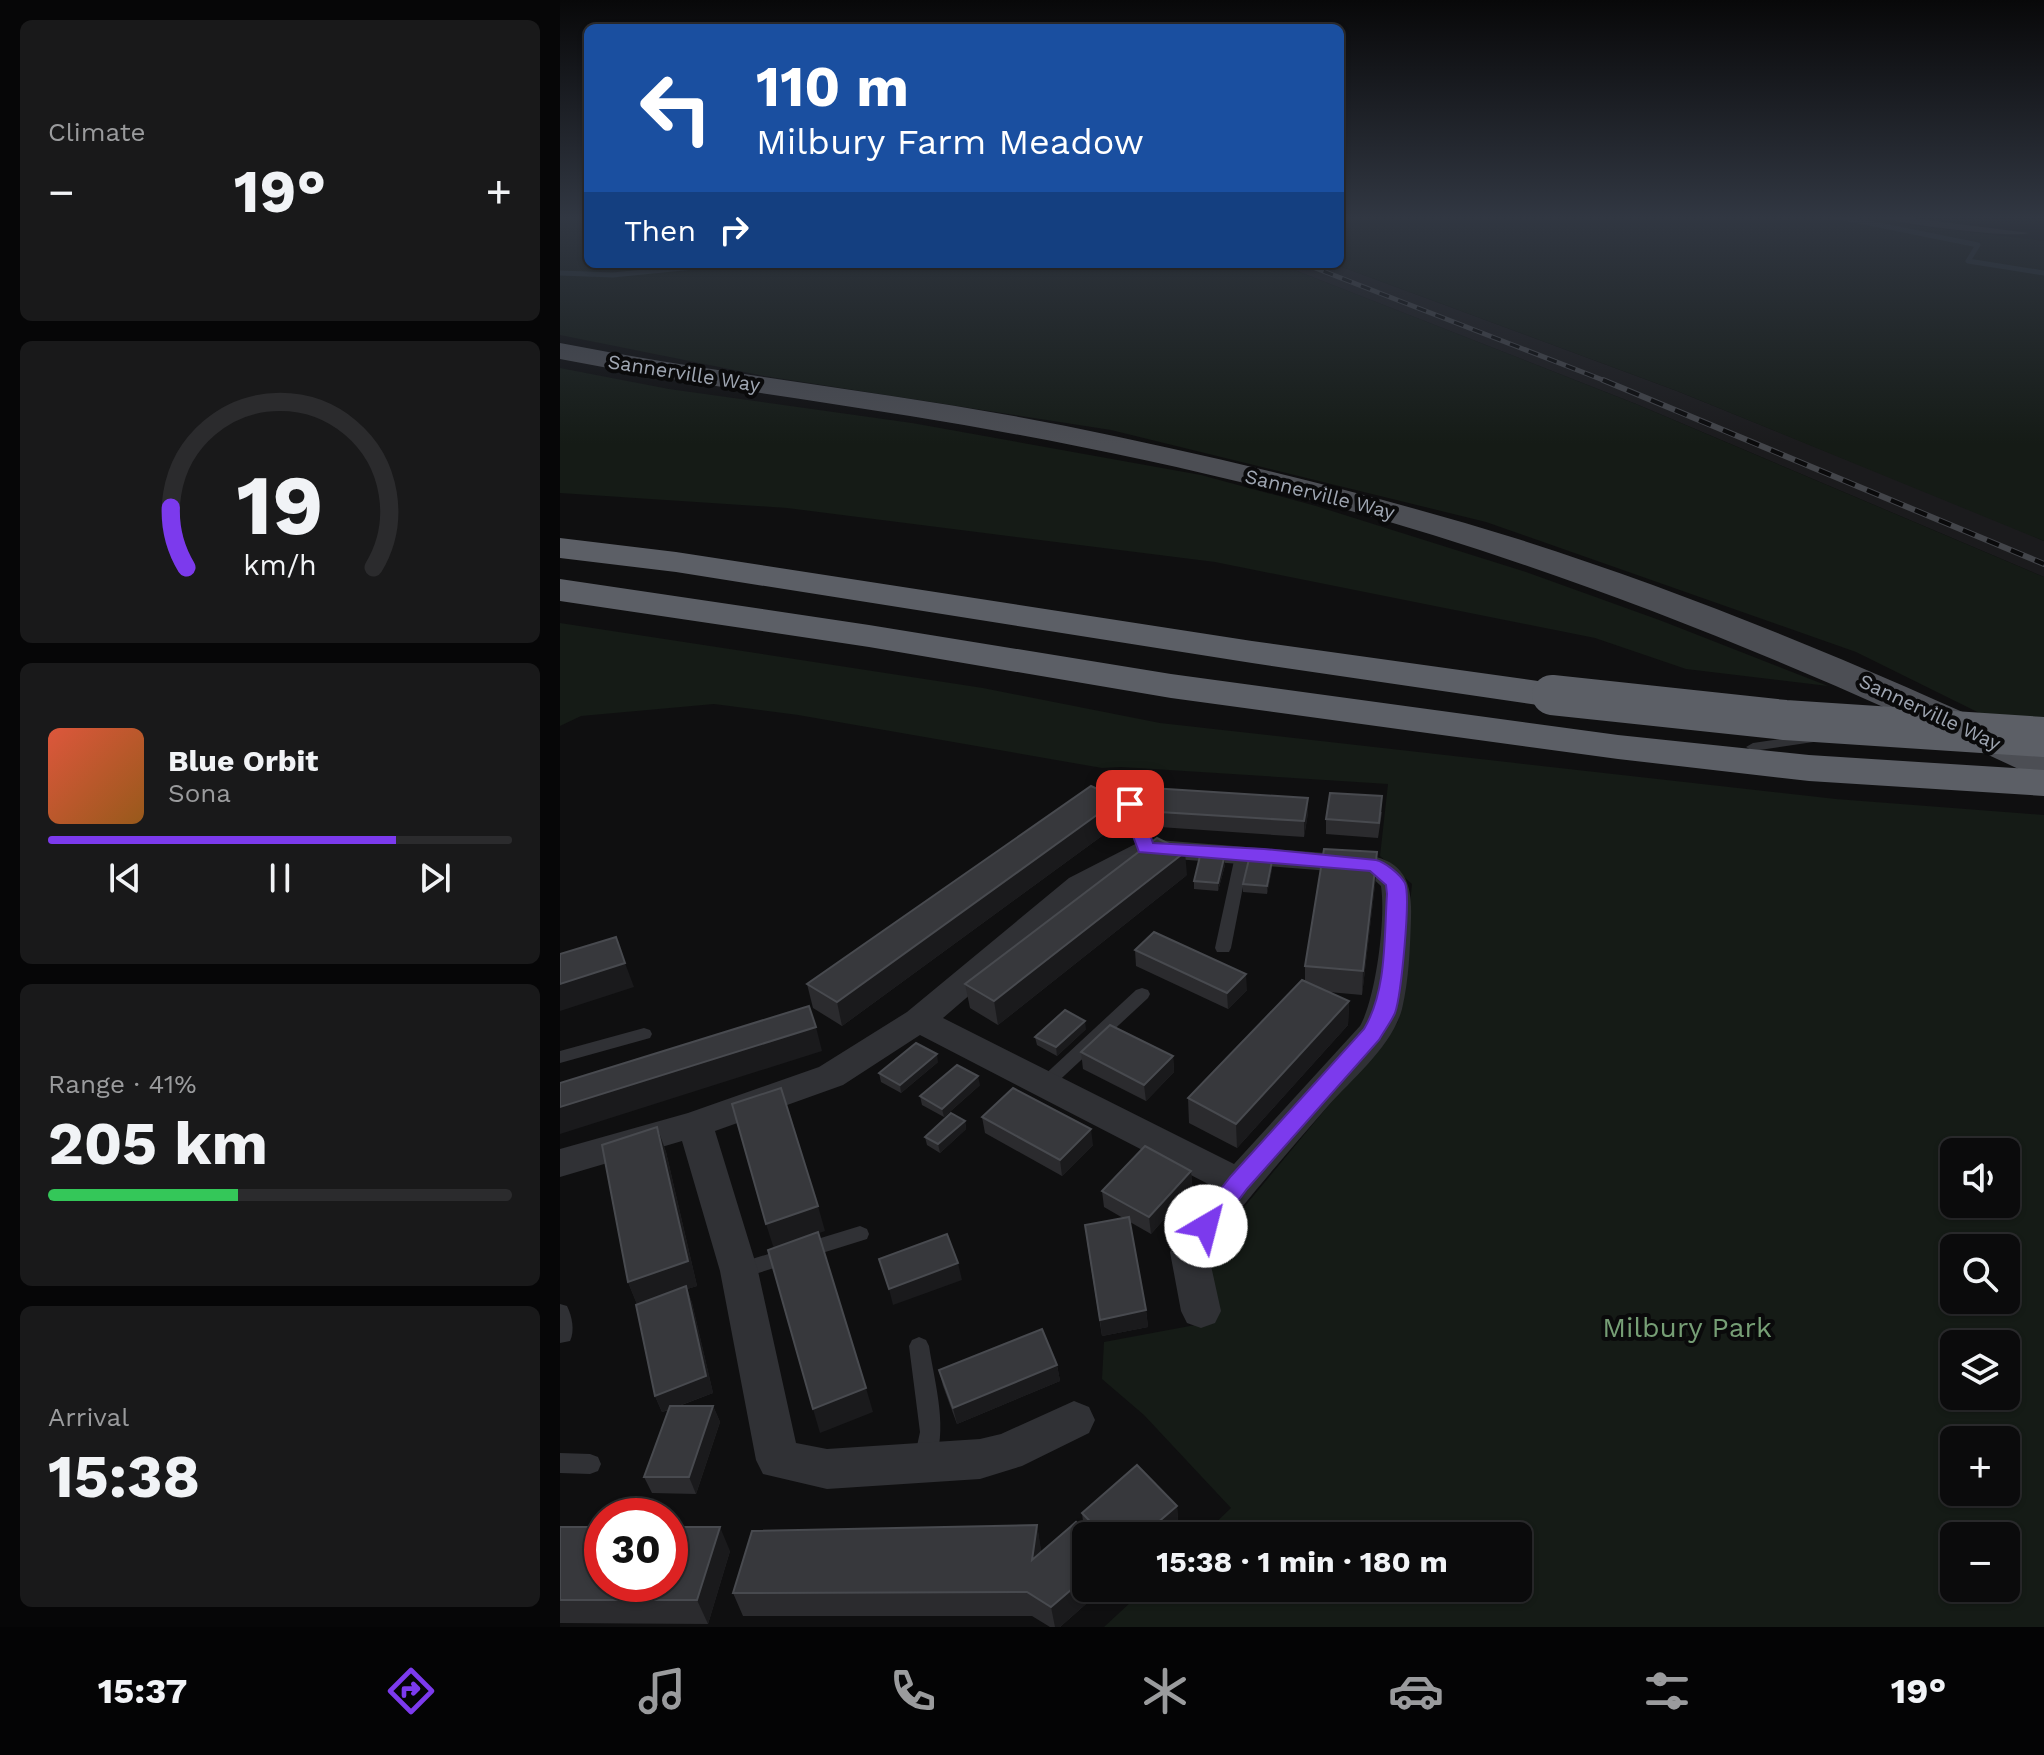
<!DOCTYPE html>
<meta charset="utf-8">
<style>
:root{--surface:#0b0b0c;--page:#19191a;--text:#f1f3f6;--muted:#9a9b9d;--line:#2b2b2d;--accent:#7c3aed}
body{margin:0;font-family:"Work Sans",sans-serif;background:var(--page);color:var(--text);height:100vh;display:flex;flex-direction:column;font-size:30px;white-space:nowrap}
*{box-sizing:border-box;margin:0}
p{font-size:26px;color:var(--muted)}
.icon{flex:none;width:44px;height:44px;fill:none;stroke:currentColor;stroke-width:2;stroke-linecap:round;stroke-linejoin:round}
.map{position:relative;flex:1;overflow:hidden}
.drawer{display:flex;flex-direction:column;gap:20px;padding:20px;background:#060607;width:560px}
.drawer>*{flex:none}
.hud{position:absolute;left:24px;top:24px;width:760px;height:244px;border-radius:12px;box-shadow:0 2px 6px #0004,0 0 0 2px var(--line);background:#1a4fa0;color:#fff;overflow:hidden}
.buttons{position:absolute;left:1380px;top:1138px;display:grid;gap:16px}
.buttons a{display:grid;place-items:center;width:80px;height:80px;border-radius:12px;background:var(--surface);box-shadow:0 2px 6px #0004,0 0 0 2px var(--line);font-size:40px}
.speed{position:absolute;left:24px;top:1498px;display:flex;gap:16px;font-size:40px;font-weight:700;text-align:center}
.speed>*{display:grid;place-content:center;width:104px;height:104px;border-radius:50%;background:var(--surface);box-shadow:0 2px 6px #0004,0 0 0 2px var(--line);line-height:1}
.speed .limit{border:12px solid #d22;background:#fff;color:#111}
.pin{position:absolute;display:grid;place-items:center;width:68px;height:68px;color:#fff;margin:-34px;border-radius:16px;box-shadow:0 4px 12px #0006}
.me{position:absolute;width:88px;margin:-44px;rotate:37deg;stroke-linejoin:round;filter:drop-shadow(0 0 6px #0008)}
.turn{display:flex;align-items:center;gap:28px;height:168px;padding:0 40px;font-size:36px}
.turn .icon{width:104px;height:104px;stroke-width:2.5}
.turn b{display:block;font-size:56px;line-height:68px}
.then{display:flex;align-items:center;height:76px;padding:0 40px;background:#0003;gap:16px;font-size:30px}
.big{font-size:60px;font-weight:700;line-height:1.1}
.drawer .widget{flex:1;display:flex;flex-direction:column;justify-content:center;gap:12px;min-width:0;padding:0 28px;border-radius:12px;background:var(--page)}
.drawer .dial{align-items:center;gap:0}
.dial svg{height:208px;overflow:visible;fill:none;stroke:var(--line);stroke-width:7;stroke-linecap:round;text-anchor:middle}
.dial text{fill:var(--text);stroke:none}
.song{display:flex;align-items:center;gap:24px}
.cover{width:96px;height:96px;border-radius:12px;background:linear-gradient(135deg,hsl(10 70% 55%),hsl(30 70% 35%))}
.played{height:8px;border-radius:4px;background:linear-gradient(90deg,var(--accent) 75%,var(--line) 75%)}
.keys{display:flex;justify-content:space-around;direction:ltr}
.heat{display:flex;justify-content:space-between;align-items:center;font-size:44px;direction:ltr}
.charge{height:12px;border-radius:6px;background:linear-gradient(90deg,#34c759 41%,var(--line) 0)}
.trip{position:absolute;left:512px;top:1522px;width:460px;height:80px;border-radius:12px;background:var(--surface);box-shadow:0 2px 6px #0004,0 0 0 2px var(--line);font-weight:700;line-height:80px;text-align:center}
.tabs{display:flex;height:128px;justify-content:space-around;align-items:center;background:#040405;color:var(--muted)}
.tabs .icon{width:56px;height:56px}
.tabs .selected{color:var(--accent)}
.tabs b{font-size:36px;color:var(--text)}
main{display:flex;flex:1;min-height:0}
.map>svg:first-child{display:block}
.built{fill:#1b1b1d}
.green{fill:#151b16;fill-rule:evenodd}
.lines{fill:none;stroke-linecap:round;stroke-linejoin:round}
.stream{stroke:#252f34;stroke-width:5}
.service{fill:#303135;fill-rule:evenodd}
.minor{fill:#303135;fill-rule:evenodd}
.primary{fill:#4c4e54;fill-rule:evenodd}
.motorway{fill:#5c5f66;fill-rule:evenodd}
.rail-far1-casing{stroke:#43454a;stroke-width:5}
.rail-casing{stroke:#43454a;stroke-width:6}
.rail-far1{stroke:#0a0a0b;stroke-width:3;stroke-dasharray:10;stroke-linecap:butt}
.rail{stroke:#0a0a0b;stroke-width:4;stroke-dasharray:13;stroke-linecap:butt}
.motorway-bridge{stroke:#5c5f66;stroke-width:40}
.wall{fill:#2b2b2e}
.shaded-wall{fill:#1a1a1c}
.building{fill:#37383c;stroke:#484a4f;stroke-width:2}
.route{fill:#7c3aed;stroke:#51269a;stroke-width:2}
.labels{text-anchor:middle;stroke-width:8;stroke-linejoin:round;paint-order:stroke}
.far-street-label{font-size:20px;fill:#9fa6b2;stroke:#0a0a0b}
.near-park-label{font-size:28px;fill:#769e75;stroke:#0a0a0b}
</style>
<main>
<section class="drawer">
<div class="widget"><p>Climate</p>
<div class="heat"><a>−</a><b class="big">19°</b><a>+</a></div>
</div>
<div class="widget dial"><svg viewBox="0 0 100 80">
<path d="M14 69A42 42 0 1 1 86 69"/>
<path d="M14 69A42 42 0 0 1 8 46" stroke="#7c3aed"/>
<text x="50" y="56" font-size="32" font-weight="700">19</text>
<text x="50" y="72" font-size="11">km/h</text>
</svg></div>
<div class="widget">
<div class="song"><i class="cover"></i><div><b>Blue Orbit</b><p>Sona</p></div></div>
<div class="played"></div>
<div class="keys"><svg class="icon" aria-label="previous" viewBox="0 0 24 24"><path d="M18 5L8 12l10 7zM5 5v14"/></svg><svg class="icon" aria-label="pause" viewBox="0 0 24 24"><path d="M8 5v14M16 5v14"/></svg><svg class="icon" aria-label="next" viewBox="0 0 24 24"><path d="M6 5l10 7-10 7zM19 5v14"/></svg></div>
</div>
<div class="widget"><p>Range · 41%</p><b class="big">205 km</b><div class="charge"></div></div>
<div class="widget"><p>Arrival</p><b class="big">15:38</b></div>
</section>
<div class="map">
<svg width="1484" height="1627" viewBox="0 0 1484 1627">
<rect width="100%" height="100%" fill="#0f0f10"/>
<polygon class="built" points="719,264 774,264 1117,391 1441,522 1484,541 1484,577 1076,404"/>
<g class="green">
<polygon points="0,216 28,216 28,264 719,264 1076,404 1484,577 1484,745 1296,652 926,522 551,430 204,376 0,335"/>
<polygon points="780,216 1339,216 1350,225 1484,241 1484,541 1117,391 774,264 780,264"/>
<polygon points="0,368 109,389 352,423 641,475 756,506 966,572 1102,621 1268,686 1126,669 1035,638 655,562 227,508 0,493"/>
<path d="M 0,623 L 423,688 L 600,723 L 1276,799 L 1484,815 L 1484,1627 L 544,1627 L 586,1588 L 958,1588 L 958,1536 L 642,1536 L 671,1508 L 584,1415 L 542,1379 L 544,1342 L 646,1323 L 645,1254 L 838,1022 L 852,884 L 820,856 L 828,784 L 561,767 L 542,768 L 238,715 L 154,704 L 21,716 L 0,726 ZM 1394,1152 L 1446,1152 L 1446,1204 L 1394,1204 ZM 1394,1248 L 1446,1248 L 1446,1300 L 1394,1300 ZM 1394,1344 L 1446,1344 L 1446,1396 L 1394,1396 ZM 1394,1440 L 1446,1440 L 1446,1492 L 1394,1492 ZM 1394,1536 L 1446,1536 L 1446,1588 L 1394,1588 Z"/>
</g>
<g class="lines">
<g class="stream">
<polyline points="1274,216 1418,245 1408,261 1484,273"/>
<polyline points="0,273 53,275 163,264"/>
</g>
<g class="service">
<path d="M 1314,216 L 1336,216 L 1469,233 C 1453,239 1332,223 1314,216 Z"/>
<polygon points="1255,734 1262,738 1260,741 1193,751 1186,747 1193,743"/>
<polygon points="570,800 577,804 592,848 590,851 585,852 578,848 563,804"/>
<polygon points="682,851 689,856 671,948 669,952 657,952 655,948 675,856"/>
<polygon points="582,988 588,990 590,994 588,998 491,1088 485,1090 479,1088 476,1084 479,1080 576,990"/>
<polygon points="84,1028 90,1030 92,1034 90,1038 0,1063 0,1051"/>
<polygon points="300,1226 307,1229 309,1234 307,1239 179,1279 172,1277 169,1271 172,1265 179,1263"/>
<path d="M 0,1304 L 7,1306 C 12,1316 15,1331 10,1341 L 0,1343 Z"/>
<path d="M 359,1337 L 366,1340 L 369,1346 C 375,1385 389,1430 373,1467 L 365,1470 L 357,1467 L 354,1460 L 360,1432 L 349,1346 L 352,1340 Z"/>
<polygon points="0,1453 30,1454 38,1457 41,1464 38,1471 30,1474 0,1473"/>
</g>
<path class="minor" d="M 585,839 L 816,857 C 848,865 852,890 851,918 C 850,948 849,980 842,1009 C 832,1046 793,1078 768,1106 C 728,1152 688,1198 651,1246 L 648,1252 L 661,1311 L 655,1323 L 641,1328 L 627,1323 L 621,1311 L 610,1252 L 623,1226 L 654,1187 L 360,1035 L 283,1085 L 155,1131 L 198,1271 L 236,1443 L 267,1449 L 420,1439 L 441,1434 L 514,1401 L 529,1407 L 535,1420 L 529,1433 L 462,1466 L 420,1479 L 267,1489 L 203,1474 L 196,1460 L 160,1271 L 122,1141 L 0,1177 L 0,1149 L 128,1113 L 259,1067 L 347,1012 L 509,878 ZM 590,857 L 808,874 L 821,886 C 826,918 816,998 800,1026 L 674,1164 L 383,1018 L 529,892 Z"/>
<path class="primary" d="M 0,343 C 168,376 338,392 506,426 C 658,457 809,493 958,539 C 1138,596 1313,670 1484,749 L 1484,778 L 1469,774 C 1227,659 980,558 720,492 C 598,461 474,436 350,416 C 233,397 116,382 0,359 Z"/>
<g class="motorway">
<polygon points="0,538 116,552 692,641 992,683 1006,687 1012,695 1006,703 992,707 692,663 116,572 0,558"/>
<polygon points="0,579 309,625 611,674 1058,735 1249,755 1484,770 1484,796 1249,781 1058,759 611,698 309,647 0,601"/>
</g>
<defs>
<polyline id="rail-far1" points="745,264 1048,382"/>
<polyline id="rail" points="1043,380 1484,564"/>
</defs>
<use href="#rail-far1" class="rail-far1-casing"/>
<use href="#rail" class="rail-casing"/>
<use href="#rail-far1" class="rail-far1"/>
<use href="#rail" class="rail"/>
<polyline class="motorway-bridge" points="992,695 1225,720 1484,737"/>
</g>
<g class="wall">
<polygon points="559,799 561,822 282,1026 253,1008 247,984"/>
<polygon points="584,811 748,813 744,837 585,826"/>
<polygon points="822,812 818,838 766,834 766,819"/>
<polygon points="665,865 658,891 634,889 634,881"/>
<polygon points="712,869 707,894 683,892 683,884"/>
<polygon points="627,875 438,1025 410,1008 405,984"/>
<polygon points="816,876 802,995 769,992 789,1001 788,1025 677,1148 629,1123 628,1098 745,981 745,966"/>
<polygon points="575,950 687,990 668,1009 576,966"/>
<polygon points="526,1029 497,1056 477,1045 475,1037"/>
<polygon points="521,1052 613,1056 614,1072 586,1101 523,1069"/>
<polygon points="378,1062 341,1093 321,1082 319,1073"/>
<polygon points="420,1085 384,1117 362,1105 360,1096"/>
<polygon points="422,1117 533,1145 502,1176 425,1133"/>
<polygon points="405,1121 406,1129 380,1153 367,1145 365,1137"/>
<polygon points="97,1127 106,1152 137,1286 127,1289 132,1303 153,1393 119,1406 153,1406 160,1422 136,1494 92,1493 84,1477 109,1410 102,1412 95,1396 77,1304 68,1282"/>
<polygon points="631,1171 632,1187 591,1234 570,1222 586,1310 588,1327 542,1336 527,1242 563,1218 544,1207 542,1191"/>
<polygon points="497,1365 500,1381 397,1424 383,1386 379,1370"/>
<polygon points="617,1506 618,1522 602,1536 531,1536 524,1529 522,1513"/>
<polygon points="477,1525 481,1552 544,1588 500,1627 490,1627 472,1616 183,1616 173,1593"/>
<polygon points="0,1527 170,1551 148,1624 0,1623"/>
</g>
<g class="shaded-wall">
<polygon points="748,798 748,813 744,837 744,821"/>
<polygon points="559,799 561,822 282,1026 277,1002"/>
<polygon points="625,852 627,875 438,1025 434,1001"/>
<polygon points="817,852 816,876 802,995 803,971"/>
<polygon points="664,858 665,865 658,891 658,883"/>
<polygon points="712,861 712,869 707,894 707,886"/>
<polygon points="65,963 74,987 0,1011 0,984"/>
<polygon points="686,974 687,990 668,1009 667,993"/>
<polygon points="789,1001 788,1025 677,1148 676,1124"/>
<polygon points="525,1021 526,1029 497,1056 496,1047"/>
<polygon points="256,1027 262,1051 0,1134 0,1107"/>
<polygon points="377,1054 378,1062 341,1093 340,1085"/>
<polygon points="613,1056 614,1072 586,1101 584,1085"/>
<polygon points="418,1076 420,1085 384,1117 382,1109"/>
<polygon points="405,1121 406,1129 380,1153 378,1144"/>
<polygon points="97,1127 106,1152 137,1286 127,1289 132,1303 153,1393 102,1412 95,1396 78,1307 68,1282"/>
<polygon points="531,1129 533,1145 502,1176 500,1160"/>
<polygon points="631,1171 632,1187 591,1234 589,1217"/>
<polygon points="258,1206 265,1231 214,1249 206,1224"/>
<polygon points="398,1263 402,1280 333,1305 329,1289"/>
<polygon points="586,1310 588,1327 542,1336 540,1320"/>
<polygon points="497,1365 500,1381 397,1424 393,1408"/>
<polygon points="306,1388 313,1412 260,1433 253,1409"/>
<polygon points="153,1406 160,1422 136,1494 129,1477"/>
<polygon points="617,1506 618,1522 602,1536 582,1536"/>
<polygon points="477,1525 481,1549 476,1584 472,1560"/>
<polygon points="160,1527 170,1551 148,1624 137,1600"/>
<polygon points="526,1577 526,1588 544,1588 500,1627 495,1627 491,1607"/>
</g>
<g class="building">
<polygon points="531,786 559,799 277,1002 247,984"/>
<polygon points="591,788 748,798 744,821 584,811"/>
<polygon points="770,793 822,796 819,823 766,819"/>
<polygon points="597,838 625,852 434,1001 405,984"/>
<polygon points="764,849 817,852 803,971 745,966"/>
<polygon points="640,856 664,858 658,883 634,881"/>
<polygon points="689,859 712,861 707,886 683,884"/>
<polygon points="594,932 686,974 667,993 575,950"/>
<polygon points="56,937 65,963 0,984 0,954"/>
<polygon points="742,980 789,1001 676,1124 628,1098"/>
<polygon points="249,1006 256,1027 0,1107 0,1083"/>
<polygon points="505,1010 525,1021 496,1047 475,1037"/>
<polygon points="550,1025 613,1056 584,1085 521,1052"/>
<polygon points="356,1043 377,1054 340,1085 319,1073"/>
<polygon points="397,1065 418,1076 382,1109 360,1096"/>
<polygon points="221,1088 258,1206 206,1224 172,1104"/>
<polygon points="453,1088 531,1129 500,1160 422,1117"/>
<polygon points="391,1113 405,1121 378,1144 365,1137"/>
<polygon points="97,1127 128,1261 68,1282 42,1145"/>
<polygon points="585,1146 631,1171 589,1217 542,1191"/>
<polygon points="569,1217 586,1310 540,1320 525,1225"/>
<polygon points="258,1232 306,1388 253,1409 208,1250"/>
<polygon points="387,1234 398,1263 329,1289 319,1259"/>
<polygon points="126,1286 146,1376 95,1396 76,1305"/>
<polygon points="482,1329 497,1365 393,1408 379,1370"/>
<polygon points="110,1406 153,1406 129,1477 84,1477"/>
<polygon points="577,1465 617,1506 582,1536 544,1536 522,1513"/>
<polygon points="516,1522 529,1536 526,1536 526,1577 491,1607 467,1592 173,1593 192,1531 477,1525 472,1560"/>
<polygon points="0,1527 42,1527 42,1584 110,1584 110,1527 160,1527 137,1600 0,1600"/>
</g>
<linearGradient id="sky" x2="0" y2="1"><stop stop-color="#080809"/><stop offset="0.49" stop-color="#313742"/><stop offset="1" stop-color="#313742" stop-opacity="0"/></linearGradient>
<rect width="1484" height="444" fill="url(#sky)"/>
<path class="route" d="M 570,799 L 579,804 L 593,843 L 704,849 L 816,860 C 825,862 840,874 845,883 C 851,897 841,996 835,1013 C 831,1022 824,1031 819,1040 L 687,1189 L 654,1233 L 646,1236 L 637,1233 L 633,1226 L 637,1219 L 671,1176 L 804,1029 C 827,990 824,938 827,894 L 826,885 L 810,871 L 579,852 L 561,804 Z"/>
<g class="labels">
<g class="far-street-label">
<text transform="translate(124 373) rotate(9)" y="7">Sannerville Way</text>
<text transform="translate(760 494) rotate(14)" y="7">Sannerville Way</text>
<text transform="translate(1370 712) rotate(25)" y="7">Sannerville Way</text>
</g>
<g class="near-park-label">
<text x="1127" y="1337">Milbury Park</text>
</g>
</g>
</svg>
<div class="buttons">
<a><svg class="icon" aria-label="sound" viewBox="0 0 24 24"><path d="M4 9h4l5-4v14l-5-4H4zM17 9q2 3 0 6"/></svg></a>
<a><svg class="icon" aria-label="search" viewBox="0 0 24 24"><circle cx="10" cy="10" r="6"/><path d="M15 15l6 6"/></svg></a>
<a><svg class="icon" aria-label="layers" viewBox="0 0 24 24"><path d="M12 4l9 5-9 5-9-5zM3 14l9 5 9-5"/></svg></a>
<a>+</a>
<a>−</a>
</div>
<div class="speed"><div class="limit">30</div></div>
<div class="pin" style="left:570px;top:804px;background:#d93025"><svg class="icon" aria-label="arrive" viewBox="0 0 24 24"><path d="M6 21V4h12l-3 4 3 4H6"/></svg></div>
<svg class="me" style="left:646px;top:1226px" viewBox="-20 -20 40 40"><circle r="19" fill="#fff"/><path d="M0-13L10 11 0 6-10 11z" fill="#7c3aed"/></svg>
<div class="trip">15:38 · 1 min · 180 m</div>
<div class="hud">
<div class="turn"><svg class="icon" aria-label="left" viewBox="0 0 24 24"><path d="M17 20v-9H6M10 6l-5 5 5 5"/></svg><div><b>110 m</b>Milbury Farm Meadow</div></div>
<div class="then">Then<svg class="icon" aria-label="right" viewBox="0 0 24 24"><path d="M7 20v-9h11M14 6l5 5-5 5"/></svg></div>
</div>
</div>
</main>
<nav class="tabs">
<b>15:37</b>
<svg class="icon selected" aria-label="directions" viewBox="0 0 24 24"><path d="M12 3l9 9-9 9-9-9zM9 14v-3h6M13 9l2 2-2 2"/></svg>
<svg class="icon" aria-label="music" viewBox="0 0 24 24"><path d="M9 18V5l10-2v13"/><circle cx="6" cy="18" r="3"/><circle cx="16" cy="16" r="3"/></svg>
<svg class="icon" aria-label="phone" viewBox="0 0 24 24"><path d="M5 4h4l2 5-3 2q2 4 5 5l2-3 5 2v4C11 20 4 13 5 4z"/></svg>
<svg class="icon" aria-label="climate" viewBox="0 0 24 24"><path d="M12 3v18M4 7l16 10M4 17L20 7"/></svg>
<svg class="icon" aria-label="car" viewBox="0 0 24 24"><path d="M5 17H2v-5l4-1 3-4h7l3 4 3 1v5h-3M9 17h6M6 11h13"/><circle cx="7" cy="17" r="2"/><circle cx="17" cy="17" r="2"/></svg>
<svg class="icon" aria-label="filters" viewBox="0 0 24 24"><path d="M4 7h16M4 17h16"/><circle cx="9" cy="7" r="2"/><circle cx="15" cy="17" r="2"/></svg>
<b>19°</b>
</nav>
